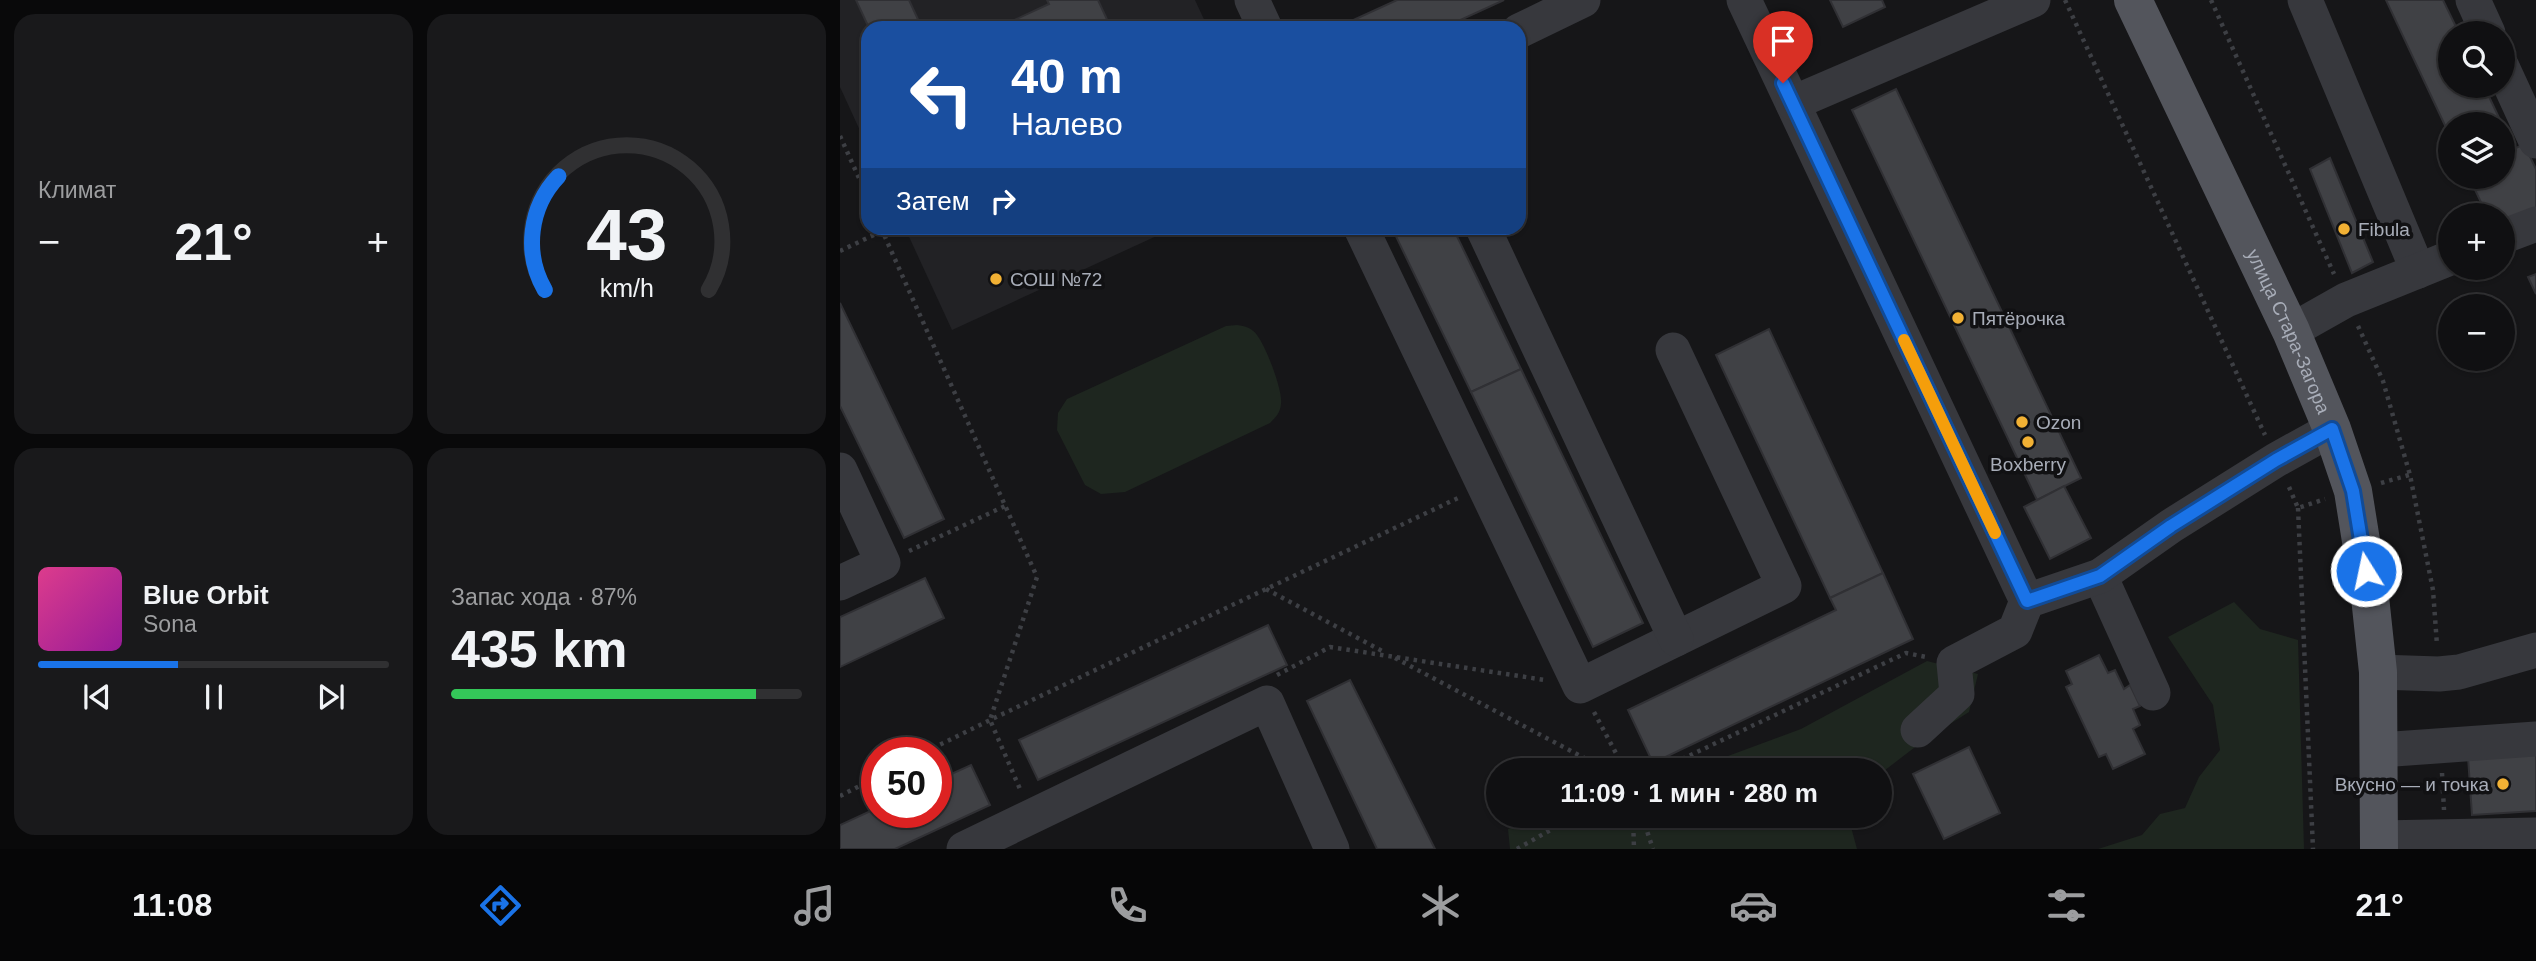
<!DOCTYPE html>
<html lang="ru">
<meta charset="utf-8">
<style>
:root{--surface:#101012;--page:#19191b;--text:#f1f3f6;--muted:#9c9d9f;--line:#303032;--accent:#1a73e8}
body{margin:0;font-family:Arial,sans-serif;background:var(--page);color:var(--text);height:100vh;display:flex;flex-direction:column;font-size:26px;white-space:nowrap}
*{box-sizing:border-box;margin:0}
p{font-size:23px;color:var(--muted)}
.icon{flex:none;width:38px;height:38px;fill:none;stroke:currentColor;stroke-width:2;stroke-linecap:round;stroke-linejoin:round}
.map{position:relative;flex:1;overflow:hidden}
.panel{display:flex;flex-direction:column;gap:14px;padding:14px;background:#09090a;width:840px}
.panel>*{flex:none}
.banner{position:absolute;left:21px;top:21px;width:665px;height:214px;border-radius:21px;box-shadow:0 2px 5px #0004,0 0 0 2px var(--line);background:#1a4fa0;color:#fff;overflow:hidden}
.controls{position:absolute;left:1598px;top:21px;display:grid;gap:14px}
.controls a{display:grid;place-items:center;width:77px;height:77px;border-radius:50%;background:var(--surface);box-shadow:0 2px 5px #0004,0 0 0 2px var(--line);font-size:35px}
.speed{position:absolute;left:21px;top:737px;display:flex;gap:14px;font-size:35px;font-weight:700;text-align:center}
.speed>*{display:grid;place-content:center;width:91px;height:91px;border-radius:50%;background:var(--surface);box-shadow:0 2px 5px #0004,0 0 0 2px var(--line);line-height:1}
.speed .limit{border:10px solid #d22;background:#fff;color:#111}
.pin{position:absolute;display:grid;place-items:center;width:60px;height:60px;color:#fff;margin:-72px -30px;border-radius:50% 50% 50% 0;rotate:-45deg;box-shadow:0 0 7px #0007}
.pin .icon{rotate:45deg}
.me{position:absolute;width:77px;margin:-38px;rotate:350deg;stroke-linejoin:round;filter:drop-shadow(0 0 5px #0008)}
.turn{display:flex;align-items:center;gap:24px;height:147px;padding:0 35px;font-size:32px}
.turn .icon{width:91px;height:91px;stroke-width:2.5}
.turn b{display:block;font-size:49px;line-height:60px}
.then{display:flex;align-items:center;height:66px;padding:0 35px;background:#0003;gap:14px;font-size:26px}
.big{font-size:52px;font-weight:800;line-height:1.1}
.panel .widget{flex:1;display:flex;flex-direction:column;justify-content:center;gap:10px;min-width:0;padding:0 24px;border-radius:21px;background:var(--page)}
.panel .dial{align-items:center;gap:0}
.dial svg{height:182px;overflow:visible;fill:none;stroke:var(--line);stroke-width:7;stroke-linecap:round;text-anchor:middle}
.dial text{fill:var(--text);stroke:none}
.song{display:flex;align-items:center;gap:21px}
.cover{width:84px;height:84px;border-radius:10px;background:linear-gradient(135deg,hsl(330 70% 55%),hsl(300 70% 35%))}
.played{height:7px;border-radius:4px;background:linear-gradient(90deg,var(--accent) 40%,var(--line) 40%)}
.keys{display:flex;justify-content:space-around;direction:ltr}
.heat{display:flex;justify-content:space-between;align-items:center;font-size:38px;direction:ltr}
.charge{height:10px;border-radius:5px;background:linear-gradient(90deg,#34c759 87%,var(--line) 0)}
.panel .tiles{flex:1;display:grid;gap:14px;grid-template-columns:repeat(2,1fr)}
.trip{position:absolute;left:646px;top:758px;width:406px;height:70px;border-radius:35px;background:var(--surface);box-shadow:0 2px 5px #0004,0 0 0 2px var(--line);font-weight:800;line-height:70px;text-align:center}
.dock{display:flex;height:112px;justify-content:space-around;align-items:center;background:#060607;color:var(--muted)}
.dock .icon{width:49px;height:49px}
.dock .selected{color:var(--accent)}
.dock b{font-size:32px;color:var(--text)}
main{display:flex;flex:1;min-height:0}
.map>svg:first-child{display:block}
.built{fill:#222225}
.green{fill:#1e261f}
.building{fill:#404145;stroke:#303034;stroke-width:2}
.lines{fill:none;stroke-linecap:round;stroke-linejoin:round}
.path{stroke:#3d3f44;stroke-width:4.5;stroke-dasharray:3.5 5;stroke-linecap:butt}
.minor{stroke:#37383d;stroke-width:35}
.major{stroke:#53555c;stroke-width:38}
.route-casing{stroke:#114b97;stroke-width:18}
.route{stroke:#1a73e8;stroke-width:12}
.slow{stroke:#f59e0b;stroke-width:12}
.poi-dot{fill:#f2b134;stroke:#111113;stroke-width:2.5}
.labels{text-anchor:middle;stroke-width:7;stroke-linejoin:round;paint-order:stroke}
.poi-label{font-size:19px;fill:#a8adb8;stroke:#111113;text-anchor:start}
.street-label{font-size:19px;fill:#a8adb8;stroke:#111113}
</style>
<main>
<section class="panel">
<div class="tiles">
<div class="widget"><p>Климат</p>
<div class="heat"><a>−</a><b class="big">21°</b><a>+</a></div>
</div>
<div class="widget dial"><svg viewBox="0 0 100 80">
<path d="M14 69A42 42 0 1 1 86 69"/>
<path d="M14 69A42 42 0 0 1 20 19" stroke="#1a73e8"/>
<text x="50" y="56" font-size="32" font-weight="700">43</text>
<text x="50" y="72" font-size="11">km/h</text>
</svg></div>
<div class="widget">
<div class="song"><i class="cover"></i><div><b>Blue Orbit</b><p>Sona</p></div></div>
<div class="played"></div>
<div class="keys"><svg class="icon" aria-label="previous" viewBox="0 0 24 24"><path d="M18 5L8 12l10 7zM5 5v14"/></svg><svg class="icon" aria-label="pause" viewBox="0 0 24 24"><path d="M8 5v14M16 5v14"/></svg><svg class="icon" aria-label="next" viewBox="0 0 24 24"><path d="M6 5l10 7-10 7zM19 5v14"/></svg></div>
</div>
<div class="widget"><p>Запас хода · 87%</p><b class="big">435 km</b><div class="charge"></div></div>
</div>
</section>
<div class="map">
<svg width="1696" height="849" viewBox="0 0 1696 849">
<rect width="100%" height="100%" fill="#161618"/>
<g class="built">
<polygon points="0,0 355,0 368,28 28,28 28,148 0,87"/>
<polygon points="65,228 334,228 112,330"/>
</g>
<g class="green">
<path d="M 397,325 C 405,326 412,328 417,335 C 426,347 443,390 441,404 C 440,413 436,417 430,423 L 285,492 L 261,494 L 245,485 L 217,430 L 218,413 L 227,399 L 386,326 Z"/>
<polygon points="1394,602 1420,629 1458,640 1464,849 1258,849 1302,835 1320,814 1345,808 1359,777 1380,750 1373,705 1328,637"/>
<polygon points="1087,661 1138,674 1129,712 1083,741 1040,774 1040,770 875,770 888,756 961,729"/>
<polygon points="696,816 1008,816 1017,849 670,849 668,829"/>
</g>
<g class="building">
<polygon points="16,0 69,0 82,28 29,28"/>
<polygon points="207,0 258,0 271,28 157,28 209,4"/>
<polygon points="557,0 664,0 603,28 496,28"/>
<polygon points="990,0 1042,0 1045,7 1003,27"/>
<polygon points="1546,0 1603,0 1619,33 1610,33 1610,86 1644,86 1662,124 1610,124 1610,136"/>
<polygon points="1056,89 1241,478 1197,500 1012,110"/>
<polygon points="1662,125 1674,149 1684,144 1696,169 1696,210 1662,226 1662,215 1647,215 1629,177 1662,177"/>
<polygon points="1490,158 1533,262 1512,273 1470,169"/>
<polygon points="552,228 613,228 681,369 631,392"/>
<polygon points="1696,274 1696,294 1688,277"/>
<polygon points="0,303 104,519 64,538 0,406"/>
<polygon points="929,329 1043,573 990,598 876,355"/>
<polygon points="681,369 803,623 753,647 631,392"/>
<polygon points="1224,486 1251,538 1210,559 1184,507"/>
<polygon points="1043,573 1073,639 813,763 788,710 996,610 990,598"/>
<polygon points="85,578 104,618 0,667 0,617"/>
<polygon points="428,625 447,665 198,780 179,740"/>
<polygon points="1259,655 1268,673 1275,670 1284,689 1290,685 1300,706 1293,709 1300,725 1293,729 1305,754 1273,769 1266,754 1259,757 1226,687 1232,684 1226,671"/>
<polygon points="510,680 595,849 537,849 467,701"/>
<polygon points="1129,747 1160,813 1104,839 1073,774"/>
<polygon points="1696,753 1696,811 1632,815 1628,757"/>
<polygon points="131,765 150,805 55,849 0,849 0,825 37,808 37,812 96,812 96,781"/>
</g>
<g class="lines">
<g class="path">
<polyline points="1225,0 1425,435"/>
<polyline points="1371,0 1494,274"/>
<polyline points="0,136 28,198"/>
<polyline points="41,228 197,577 150,720 180,789"/>
<polyline points="0,251 42,231"/>
<polyline points="1518,326 1543,381 1570,475 1593,590 1597,645"/>
<polyline points="1541,483 1569,475"/>
<polyline points="1449,487 1458,508 1485,499"/>
<polyline points="1458,508 1473,849"/>
<polyline points="69,551 165,506"/>
<polyline points="426,589 544,652"/>
<polyline points="555,658 767,770"/>
<polyline points="437,675 490,647 705,680"/>
<polyline points="754,712 785,770"/>
<polyline points="85,752 150,720 618,498"/>
<polyline points="819,770 1066,653 1086,657"/>
<polyline points="1602,773 1604,810"/>
<polyline points="0,796 37,777"/>
<polyline points="793,816 794,849"/>
<polyline points="802,816 813,849"/>
<polyline points="677,849 735,816"/>
</g>
<g class="minor">
<polyline points="412,0 425,28"/>
<polyline points="904,0 1187,601"/>
<polyline points="1465,0 1578,271"/>
<polyline points="1633,0 1648,33"/>
<polyline points="679,31 743,0"/>
<polyline points="1662,67 1696,141"/>
<polyline points="953,103 1193,0"/>
<polyline points="521,228 740,686 944,586 833,350"/>
<polyline points="643,228 836,639"/>
<polyline points="1662,237 1696,224"/>
<polyline points="1451,331 1506,300 1610,258"/>
<polyline points="0,470 43,563 0,583"/>
<polyline points="1260,576 1313,693"/>
<polyline points="1538,672 1599,674 1619,672 1696,650"/>
<polyline points="1078,730 1117,694 1114,663 1175,631 1187,601 1260,576 1331,526 1436,460 1492,429"/>
<polyline points="1540,750 1696,739"/>
<polyline points="1539,838 1696,835"/>
<polyline points="124,849 427,703 492,849"/>
</g>
<path class="major" id="s1" d="M 1293,0 L 1451,331 L 1492,429 L 1513,491 L 1530,597 L 1538,672 L 1539,849"/>
</g>
<g class="lines">
<defs>
<polyline id="route" points="943,83 1187,601 1260,576 1331,526 1436,460 1492,429 1513,491 1526,571"/>
</defs>
<use href="#route" class="route-casing"/>
<use href="#route" class="route"/>
<polyline class="slow" points="1064,340 1155,533"/>
</g>
<g class="poi-dot">
<circle cx="1504" cy="229" r="7"/>
<circle cx="156" cy="279" r="7"/>
<circle cx="1118" cy="318" r="7"/>
<circle cx="1182" cy="422" r="7"/>
<circle cx="1188" cy="442" r="7"/>
<circle cx="1663" cy="784" r="7"/>
</g>
<g class="labels">
<g class="poi-label">
<text x="1518" y="236">Fibula</text>
<text x="170" y="286">СОШ №72</text>
<text x="1132" y="325">Пятёрочка</text>
<text x="1196" y="429">Ozon</text>
<text x="1188" y="471" text-anchor="middle">Boxberry</text>
<text x="1649" y="791" text-anchor="end">Вкусно — и точка</text>
</g>
<g class="street-label">
<text dy="7" stroke="none"><textPath href="#s1" startOffset="366">улица Стара-Загора</textPath></text>
</g>
</g>
</svg>
<div class="controls">
<a><svg class="icon" aria-label="search" viewBox="0 0 24 24"><circle cx="10" cy="10" r="6"/><path d="M15 15l6 6"/></svg></a>
<a><svg class="icon" aria-label="layers" viewBox="0 0 24 24"><path d="M12 4l9 5-9 5-9-5zM3 14l9 5 9-5"/></svg></a>
<a>+</a>
<a>−</a>
</div>
<div class="speed"><div class="limit">50</div></div>
<div class="pin" style="left:943px;top:83px;background:#d93025"><svg class="icon" aria-label="arrive" viewBox="0 0 24 24"><path d="M6 21V4h12l-3 4 3 4H6"/></svg></div>
<svg class="me" style="left:1526px;top:571px" viewBox="-20 -20 40 40"><circle r="17" fill="#1a73e8" stroke="#fff" stroke-width="3"/><path d="M0-11L8 9 0 5-8 9z" fill="#fff"/></svg>
<div class="trip">11:09 · 1 мин · 280 m</div>
<div class="banner">
<div class="turn"><svg class="icon" aria-label="left" viewBox="0 0 24 24"><path d="M17 20v-9H6M10 6l-5 5 5 5"/></svg><div><b>40 m</b>Налево</div></div>
<div class="then">Затем<svg class="icon" aria-label="right" viewBox="0 0 24 24"><path d="M7 20v-9h11M14 6l5 5-5 5"/></svg></div>
</div>
</div>
</main>
<nav class="dock">
<b>11:08</b>
<svg class="icon selected" aria-label="directions" viewBox="0 0 24 24"><path d="M12 3l9 9-9 9-9-9zM9 14v-3h6M13 9l2 2-2 2"/></svg>
<svg class="icon" aria-label="music" viewBox="0 0 24 24"><path d="M9 18V5l10-2v13"/><circle cx="6" cy="18" r="3"/><circle cx="16" cy="16" r="3"/></svg>
<svg class="icon" aria-label="phone" viewBox="0 0 24 24"><path d="M5 4h4l2 5-3 2q2 4 5 5l2-3 5 2v4C11 20 4 13 5 4z"/></svg>
<svg class="icon" aria-label="climate" viewBox="0 0 24 24"><path d="M12 3v18M4 7l16 10M4 17L20 7"/></svg>
<svg class="icon" aria-label="car" viewBox="0 0 24 24"><path d="M5 17H2v-5l4-1 3-4h7l3 4 3 1v5h-3M9 17h6M6 11h13"/><circle cx="7" cy="17" r="2"/><circle cx="17" cy="17" r="2"/></svg>
<svg class="icon" aria-label="filters" viewBox="0 0 24 24"><path d="M4 7h16M4 17h16"/><circle cx="9" cy="7" r="2"/><circle cx="15" cy="17" r="2"/></svg>
<b>21°</b>
</nav>
